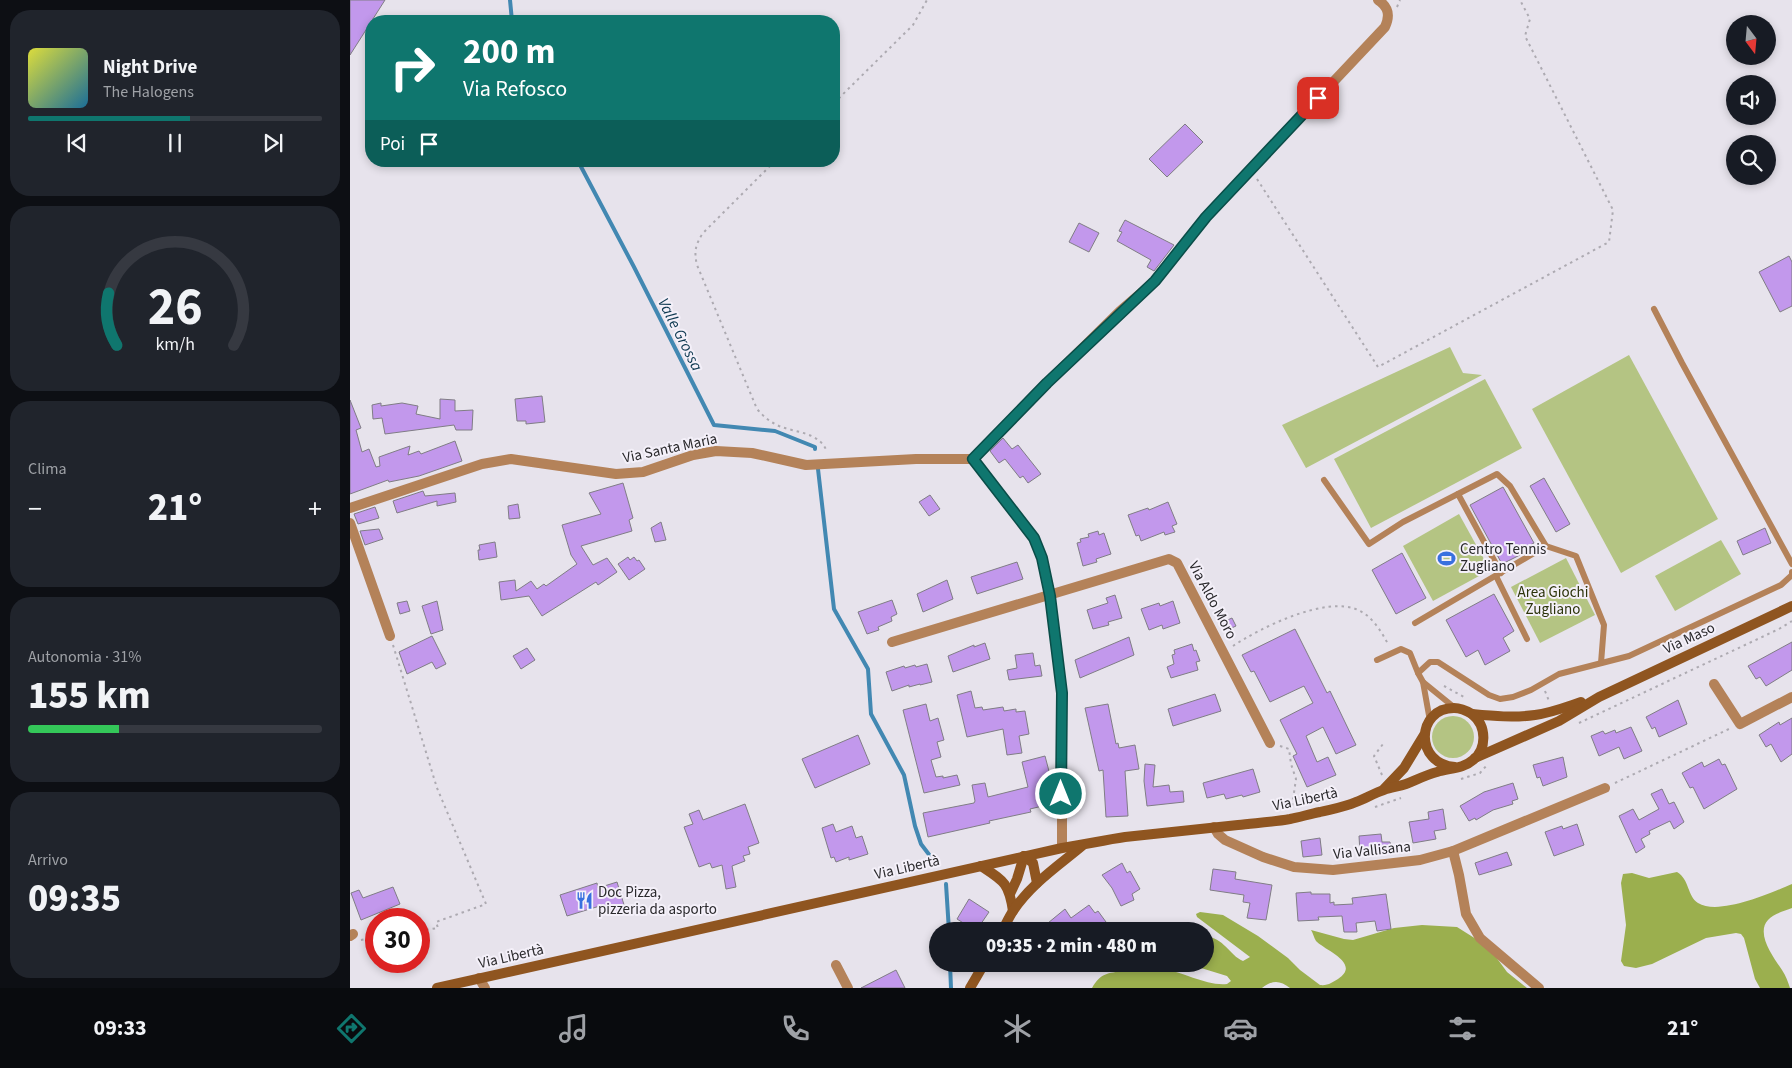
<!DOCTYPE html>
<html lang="it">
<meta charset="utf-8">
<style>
:root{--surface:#171b24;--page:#20242c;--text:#f1f3f6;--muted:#9ea1a6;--line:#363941;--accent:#0f766e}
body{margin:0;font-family:"Source Sans 3",sans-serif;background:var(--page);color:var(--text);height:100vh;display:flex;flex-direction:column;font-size:19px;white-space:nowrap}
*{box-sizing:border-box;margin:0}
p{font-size:16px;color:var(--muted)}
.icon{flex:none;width:28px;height:28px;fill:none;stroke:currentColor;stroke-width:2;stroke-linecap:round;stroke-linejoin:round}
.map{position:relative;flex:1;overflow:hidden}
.side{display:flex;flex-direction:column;gap:10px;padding:10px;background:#0d0f14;width:350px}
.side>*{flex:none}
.banner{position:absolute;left:15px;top:15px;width:475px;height:152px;border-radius:20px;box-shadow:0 2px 8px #0003;background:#0f766e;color:#fff;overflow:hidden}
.needle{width:32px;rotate:164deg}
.tools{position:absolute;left:1376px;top:15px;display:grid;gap:10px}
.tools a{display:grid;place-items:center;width:50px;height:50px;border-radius:50%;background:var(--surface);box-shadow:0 2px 8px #0003;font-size:25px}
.speed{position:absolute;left:15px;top:908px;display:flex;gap:10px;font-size:25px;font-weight:700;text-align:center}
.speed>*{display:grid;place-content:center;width:65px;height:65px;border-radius:50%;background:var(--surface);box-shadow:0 2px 8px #0003;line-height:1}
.speed .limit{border:8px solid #d22;background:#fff;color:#111}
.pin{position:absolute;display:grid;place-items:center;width:42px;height:42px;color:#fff;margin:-21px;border-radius:10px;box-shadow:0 2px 8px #0006}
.me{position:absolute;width:55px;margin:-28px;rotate:0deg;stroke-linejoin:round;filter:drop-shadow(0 0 4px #0008)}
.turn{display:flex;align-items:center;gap:18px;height:105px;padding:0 15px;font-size:22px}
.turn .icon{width:65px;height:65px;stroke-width:2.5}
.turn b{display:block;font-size:35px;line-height:42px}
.then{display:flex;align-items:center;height:48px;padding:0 15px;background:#0003;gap:10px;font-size:19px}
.big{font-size:38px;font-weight:800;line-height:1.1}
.side .card{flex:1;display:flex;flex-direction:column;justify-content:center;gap:8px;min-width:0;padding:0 18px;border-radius:20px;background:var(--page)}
.side .dial{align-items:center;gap:0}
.dial svg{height:130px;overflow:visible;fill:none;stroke:var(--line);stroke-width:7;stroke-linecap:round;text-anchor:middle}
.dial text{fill:var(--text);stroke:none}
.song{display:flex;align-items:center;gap:15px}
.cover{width:60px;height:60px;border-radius:8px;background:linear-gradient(135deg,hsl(60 70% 55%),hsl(200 70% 35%))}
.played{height:5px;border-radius:2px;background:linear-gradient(90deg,var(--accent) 55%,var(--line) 55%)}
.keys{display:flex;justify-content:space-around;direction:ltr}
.heat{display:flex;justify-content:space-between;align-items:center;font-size:28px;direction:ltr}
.charge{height:8px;border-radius:4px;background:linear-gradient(90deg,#34c759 31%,var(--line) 0)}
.trip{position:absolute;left:579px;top:922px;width:285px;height:50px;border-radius:25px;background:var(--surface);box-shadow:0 2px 8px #0003;font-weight:800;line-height:50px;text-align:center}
.tabs{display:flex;height:80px;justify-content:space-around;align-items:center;background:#090b0e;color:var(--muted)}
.tabs .icon{width:35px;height:35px}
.tabs .current{color:var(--accent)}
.tabs b{font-size:22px;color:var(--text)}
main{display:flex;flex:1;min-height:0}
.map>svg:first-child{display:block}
.green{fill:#b4c483}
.forest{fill:#9baf4e}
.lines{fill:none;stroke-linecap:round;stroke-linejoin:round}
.stream{stroke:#4288b2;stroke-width:4}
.building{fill:#c298ec;stroke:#807d85}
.path{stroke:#adaab1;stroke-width:2;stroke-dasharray:2.5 4;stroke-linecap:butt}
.lane{stroke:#b48259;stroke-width:6}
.street{stroke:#b48259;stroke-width:10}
.secondary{stroke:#8f5520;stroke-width:10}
.route-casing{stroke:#0a4d48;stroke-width:12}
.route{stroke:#0f766e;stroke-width:9}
.labels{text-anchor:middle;stroke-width:4;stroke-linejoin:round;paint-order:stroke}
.street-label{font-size:15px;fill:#2a292c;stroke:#f4f0f9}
.poi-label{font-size:15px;fill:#2a292c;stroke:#f4f0f9;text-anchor:start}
.park-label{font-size:15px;fill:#2c340a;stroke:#f4f0f9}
.water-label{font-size:16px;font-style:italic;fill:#0e3951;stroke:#f4f0f9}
</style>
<main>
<section class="side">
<div class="card">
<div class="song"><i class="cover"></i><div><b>Night Drive</b><p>The Halogens</p></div></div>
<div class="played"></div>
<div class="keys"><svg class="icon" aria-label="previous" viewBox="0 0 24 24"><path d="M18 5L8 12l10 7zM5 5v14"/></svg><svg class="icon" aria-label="pause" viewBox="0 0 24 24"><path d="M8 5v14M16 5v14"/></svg><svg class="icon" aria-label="next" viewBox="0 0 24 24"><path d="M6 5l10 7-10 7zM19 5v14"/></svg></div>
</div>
<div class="card dial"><svg viewBox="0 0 100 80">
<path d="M14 69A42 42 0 1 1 86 69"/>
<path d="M14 69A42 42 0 0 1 9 37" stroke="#0f766e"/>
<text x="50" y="56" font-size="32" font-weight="700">26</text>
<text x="50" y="72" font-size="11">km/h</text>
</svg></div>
<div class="card"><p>Clima</p>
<div class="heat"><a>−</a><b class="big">21°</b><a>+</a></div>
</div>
<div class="card"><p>Autonomia · 31%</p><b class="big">155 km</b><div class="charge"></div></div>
<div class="card"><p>Arrivo</p><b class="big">09:35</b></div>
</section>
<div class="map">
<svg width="1442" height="988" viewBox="0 0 1442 988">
<rect width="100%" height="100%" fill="#e7e3ec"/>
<g class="green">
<polygon points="1100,347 1113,373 1132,375 956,468 932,425"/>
<polygon points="1279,355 1368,519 1271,573 1182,409"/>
<polygon points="1135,379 1172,448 1021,528 984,459"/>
<polygon points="1109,514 1140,570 1083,601 1053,546"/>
<polygon points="1371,540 1391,574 1325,611 1305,576"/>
<polygon points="1216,558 1245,615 1190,643 1161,587"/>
<circle cx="1103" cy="737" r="21"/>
</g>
<g class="forest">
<path d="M 1327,872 C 1340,880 1337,896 1348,903 C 1369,916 1421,893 1442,884 L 1442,908 C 1434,911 1423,914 1418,920 C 1405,934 1425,959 1432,970 C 1436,976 1438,982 1440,988 L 1410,988 L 1405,979 L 1394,938 L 1391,934 L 1386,933 L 1356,938 L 1302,964 L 1286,968 L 1274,966 L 1271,961 L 1276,925 L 1271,883 L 1273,874 L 1282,873 L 1299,878 Z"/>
<path d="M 850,912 L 873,915 L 908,936 L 938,958 L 950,970 L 970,985 C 978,986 983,982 988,979 C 1012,963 974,950 966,941 C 964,938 963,933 961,930 L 994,939 L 1003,940 L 1044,928 L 1072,925 L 1107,927 L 1126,939 L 1146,957 L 1157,972 L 1177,988 L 940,988 C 930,980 922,980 912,988 L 742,988 C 751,973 757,973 774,971 C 786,969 800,967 813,969 C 834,972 856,986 877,984 L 881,981 L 877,976 L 838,964 L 855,964 L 855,937 C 873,936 879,955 893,961 L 900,957 L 847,917 L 846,914 Z"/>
</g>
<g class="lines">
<g class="stream">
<polyline points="160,0 162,21"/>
<polyline points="228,161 284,267 364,425 425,431 465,447 465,449"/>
<polyline points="468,469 484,609 518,669 521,714 554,775 565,826 571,844 587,865"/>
<polyline points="596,884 599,931"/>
<polyline points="600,964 601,988"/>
</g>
</g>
<g class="building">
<polygon points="0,0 35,0 0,55"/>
<polygon points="835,124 853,142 817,177 799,159"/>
<polygon points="775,220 824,245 804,271 797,267 801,260 767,241 772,232 769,231"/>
<polygon points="729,223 749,233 739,252 719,242"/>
<polygon points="1439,256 1442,262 1442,306 1430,312 1409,272"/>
<polygon points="192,396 195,422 176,424 176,421 167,421 165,399"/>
<polygon points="90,399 105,400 105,411 123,410 122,430 106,430 104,425 35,434 32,418 23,419 22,405 31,403 31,406 52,403 68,406 66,414 90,419"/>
<polygon points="0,400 11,428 6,430 12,452 19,449 26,467 30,466 29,457 60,446 58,455 69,451 71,454 105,441 112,461 69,476 39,482 38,480 0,494"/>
<polygon points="653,438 662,449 668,445 691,474 678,483 673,476 670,478 655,459 649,463 640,451"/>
<polygon points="1194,478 1220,524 1206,532 1180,486"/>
<polygon points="273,483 283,518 279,520 282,531 231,546 243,565 257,558 267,572 248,585 246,582 192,616 179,596 151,600 149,582 165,580 166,591 181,581 187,589 194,584 196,586 227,564 221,555 212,525 251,514 239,493"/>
<polygon points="1153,487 1184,543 1170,550 1170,555 1152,564 1120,505"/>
<polygon points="73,491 75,496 105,493 106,502 87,506 87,501 47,513 43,501"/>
<polygon points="580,495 590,509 579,516 569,502"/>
<polygon points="818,502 827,524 822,526 825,532 815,535 814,532 791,541 789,535 786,536 778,515 798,508 799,510"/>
<polygon points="168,504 170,518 159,519 158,506"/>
<polygon points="25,507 29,518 8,524 4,514"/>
<polygon points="311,522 316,540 305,542 301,528"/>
<polygon points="1415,528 1421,543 1393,555 1387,541"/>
<polygon points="29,529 33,539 15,545 10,531"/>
<polygon points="748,531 749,535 754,533 761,554 746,559 747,562 733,566 727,543 731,542 730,539 739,537 738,534"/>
<polygon points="145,542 147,557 129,560 128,550 130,550 129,545"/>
<polygon points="1052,553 1076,598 1046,614 1022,570"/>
<polygon points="278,557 280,560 284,557 287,561 289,560 295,569 279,580 268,564"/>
<polygon points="667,562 673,579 627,594 621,577"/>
<polygon points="597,580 603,599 573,612 567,594"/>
<polygon points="1144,594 1164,631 1153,638 1160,651 1135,665 1128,650 1116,657 1096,620"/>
<polygon points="765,595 772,618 758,622 759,625 743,629 737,610 758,603 756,598"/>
<polygon points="542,600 547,614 541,617 542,621 528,627 529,630 517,634 508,612"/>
<polygon points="57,601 60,611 50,614 47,603"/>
<polygon points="87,601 93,630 81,634 72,606"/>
<polygon points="823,601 830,623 813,629 812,625 799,630 791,609 809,603 810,606"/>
<polygon points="882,618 886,626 877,630 873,622"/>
<polygon points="945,629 977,693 980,691 1006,745 986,754 973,727 956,736 967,762 978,757 986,775 957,787 943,756 947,754 930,720 963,703 954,686 920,702 904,671 901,672 892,655"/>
<polygon points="82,636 96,664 86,669 82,662 57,674 49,652"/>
<polygon points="779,637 784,655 730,678 725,660"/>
<polygon points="1442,642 1442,670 1416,686 1410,677 1406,679 1398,666"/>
<polygon points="635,643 640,659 603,672 598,656 624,645 624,647"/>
<polygon points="842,644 844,651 846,650 850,661 846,662 848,670 821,678 817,667 824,664 822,655 825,654 824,650"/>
<polygon points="177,648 185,660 171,669 163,656"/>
<polygon points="683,653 685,666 690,665 692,676 659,680 657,670 667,668 665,655"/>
<polygon points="577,664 582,682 570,685 570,684 559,687 559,685 542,691 536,672 554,666 555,668 565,665 566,667"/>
<polygon points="621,691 625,708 632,707 633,710 653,707 654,711 666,709 666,712 675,711 679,734 669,736 672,753 657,755 653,729 617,737 607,695"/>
<polygon points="865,694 871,711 823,726 818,709"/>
<polygon points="1328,700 1337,724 1309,737 1305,727 1302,729 1296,717"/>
<polygon points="576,704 580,721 588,718 594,740 587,742 591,757 581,760 586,777 593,776 593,778 607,775 610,785 574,793 553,710"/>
<polygon points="758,704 766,744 768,743 769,748 785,745 789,769 775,771 778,816 756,817 753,770 749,771 735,708"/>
<polygon points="1442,718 1442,754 1431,762 1421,744 1416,747 1409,735 1429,722 1430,725"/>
<polygon points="1281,727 1292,751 1274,759 1269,747 1249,756 1241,736 1253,731 1255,734 1265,730 1266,733"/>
<polygon points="508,735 520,764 465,788 452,759"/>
<polygon points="695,756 704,790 702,790 705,803 680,809 681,812 639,821 640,823 578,837 573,813 624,803 625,801 622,785 635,783 638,797 678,787 672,762"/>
<polygon points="1213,757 1217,777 1193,786 1190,777 1187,778 1183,765"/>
<polygon points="1369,759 1372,765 1375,764 1387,789 1354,809 1343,787 1340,788 1332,773 1352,762 1354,767"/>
<polygon points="795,764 805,765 803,787 819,785 820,792 833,791 834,802 797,806 794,781"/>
<polygon points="903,769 910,792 893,797 892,795 876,799 874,794 857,798 853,783"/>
<polygon points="1163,783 1168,799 1162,801 1163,804 1143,810 1126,820 1125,818 1119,821 1110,806 1134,792"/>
<polygon points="1312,789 1319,804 1324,802 1334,822 1324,829 1320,821 1299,831 1300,834 1291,839 1295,847 1286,853 1269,816 1283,809 1289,820 1309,809 1301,794"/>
<polygon points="395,804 409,843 398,847 400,854 393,856 395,861 382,866 386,887 376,889 372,865 362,868 360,863 349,867 334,827 343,824 339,814 349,810 353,820"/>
<polygon points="1093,809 1096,829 1084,831 1086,839 1063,843 1059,822 1079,819 1078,812"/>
<polygon points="483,824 486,832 502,826 506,838 512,836 518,854 499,860 499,857 486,862 484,857 481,858 472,828"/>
<polygon points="1227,824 1234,845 1204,856 1195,832 1212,826 1213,829"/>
<polygon points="1031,834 1032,842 1040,842 1042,851 1032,852 1032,850 1010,853 1009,836"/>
<polygon points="970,838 972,855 953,857 951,841"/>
<polygon points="1157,852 1162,865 1129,875 1125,863"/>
<polygon points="772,863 777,873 780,871 790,889 782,894 784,900 771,906 762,888 752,875"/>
<polygon points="863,869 886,872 885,879 922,885 916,920 897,918 900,903 893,902 894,895 860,890"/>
<polygon points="267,882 275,908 264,912 263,909 255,912 253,905 217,916 210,895 247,883 248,888"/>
<polygon points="43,887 50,904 11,920 1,893 9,890 13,898"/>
<polygon points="961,892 961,894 980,894 980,903 984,902 984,905 1003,904 1002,898 1036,894 1041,929 1027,931 1025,921 1006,923 1007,932 994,932 992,916 968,917 969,920 948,921 946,893"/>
<polygon points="619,899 639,912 626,931 607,919"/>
<polygon points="739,905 745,913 748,911 756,922 745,931 704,931 698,923 715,909 721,918"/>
<polygon points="546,970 555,988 511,988"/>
</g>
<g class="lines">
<g class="path">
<polyline points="1047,7 1050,0"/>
<polyline points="484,103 563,25 577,0"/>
<path d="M 425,161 L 353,233 C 345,245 344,252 347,265 L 407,409 C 414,417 420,422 429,426 C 446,433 470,432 477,452"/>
<polyline points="907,179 1028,367 1259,242 1263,210 1175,36 1180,19 1170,0"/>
<polyline points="43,645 87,788 136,904 86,922 88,928 69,931"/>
<path d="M 883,646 C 910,628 976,595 1008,610 C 1022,616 1031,631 1038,644"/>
<polyline points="1094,686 1114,697"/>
<polyline points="1195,691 1199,701"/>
<polyline points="1229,723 1429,629 1442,621"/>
<polyline points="930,746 939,749 941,764 946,779 942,806"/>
<polyline points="1032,775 1024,756 1033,744"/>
<polyline points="1111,779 1130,773 1137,765"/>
<polyline points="1265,783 1381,728"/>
<polyline points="1025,807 1051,798"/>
<polyline points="11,940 26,937"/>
</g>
<g class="lane">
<polyline points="1304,309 1332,363 1442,564"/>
<polyline points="974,480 1019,544 1053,522 1147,474 1160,486 1196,546 1226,556 1254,625 1251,663"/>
<polyline points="1108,494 1151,573"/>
<polyline points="1146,576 1177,639"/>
<polyline points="1065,623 1196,546"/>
<polyline points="1027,660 1051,649 1060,653 1068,673"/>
<polyline points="1073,682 1105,708"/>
<polyline points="1080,721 1073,682 1068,673 1080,662 1088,662 1139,695 1150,699 1163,697 1181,690 1209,674 1279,656 1431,585 1442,575 1442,572"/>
</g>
<g class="street">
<path d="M 623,459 L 697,383 L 770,311 L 805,281 L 856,217 L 1035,27 C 1040,16 1039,7 1028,0"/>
<polyline points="623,459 684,538 692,558 700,596 712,693 712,848"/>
<polyline points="0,508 132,464 161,459 266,474 293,472 343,455 366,451 402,453 456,465 566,459 623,459"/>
<polyline points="0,523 40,636"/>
<polyline points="542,642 819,559 827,563 920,743"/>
<polyline points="1364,684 1390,724 1442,697"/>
<polyline points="864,827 868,834 875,840 913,857 944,867 983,870 1070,860 1103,851 1255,788"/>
<polyline points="1103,851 1109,875 1116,914 1130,938 1189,988"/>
<polyline points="0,936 3,934"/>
<polyline points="486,965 498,988"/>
<polyline points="129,978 135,988"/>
</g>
<g class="secondary">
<path d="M 1122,714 C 1143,716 1164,718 1185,715 C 1201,713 1216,707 1231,702"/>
<polyline points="1125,758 1209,721 1249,697 1442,606"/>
<polyline points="1034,789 1054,768 1074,735"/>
<polyline points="674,856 683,863 687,883"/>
<path d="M 631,866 C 654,881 659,883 663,911"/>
<polyline points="660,894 667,879 674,856"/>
<path d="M 652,931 C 656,924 659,917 663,911 C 681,884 708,866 732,846"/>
<path d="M 87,988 L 712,848 C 733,845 754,840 775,837 C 813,833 850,829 888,825 C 905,823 923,822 940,819 C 950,817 960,814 970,812 C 982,809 995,807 1006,802 C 1015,799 1024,793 1034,790 C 1041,787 1048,787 1056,784 C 1066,780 1076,775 1087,772 C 1099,768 1113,769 1123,760 C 1137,749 1137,726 1122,714 C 1117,711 1110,708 1104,708 C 1066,708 1064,764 1105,767"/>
<polyline points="620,988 634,964"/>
</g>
</g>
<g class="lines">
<defs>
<polyline id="route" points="711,794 712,693 700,596 692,558 684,538 623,459 697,383 805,281 856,217 968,98"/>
</defs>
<use href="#route" class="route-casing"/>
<use href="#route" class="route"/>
</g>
<defs>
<symbol id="stadium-bare" viewBox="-9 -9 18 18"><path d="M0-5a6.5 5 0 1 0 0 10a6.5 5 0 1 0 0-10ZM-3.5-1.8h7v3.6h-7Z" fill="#3970df" stroke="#f4f0f9" stroke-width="2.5" paint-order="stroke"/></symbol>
<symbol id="restaurant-bare" viewBox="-9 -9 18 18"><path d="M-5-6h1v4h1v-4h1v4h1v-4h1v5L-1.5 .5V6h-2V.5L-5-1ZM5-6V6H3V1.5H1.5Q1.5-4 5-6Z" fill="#3970df" stroke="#f4f0f9" stroke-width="2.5" paint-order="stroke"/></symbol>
</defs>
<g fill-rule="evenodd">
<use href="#stadium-bare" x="1084" y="546" width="25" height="25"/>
<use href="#restaurant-bare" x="222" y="888" width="25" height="25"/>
</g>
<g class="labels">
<g class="street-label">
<text transform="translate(320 448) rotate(-12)" y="5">Via Santa Maria</text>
<text transform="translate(863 600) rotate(62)" y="5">Via Aldo Moro</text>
<text transform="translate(1339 638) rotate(-25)" y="5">Via Maso</text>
<text transform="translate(955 799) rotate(-12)" y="5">Via Libertà</text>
<text transform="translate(1022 850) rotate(-6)" y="5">Via Vallisana</text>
<text transform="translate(557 867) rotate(-13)" y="5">Via Libertà</text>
<text transform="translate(161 956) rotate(-13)" y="5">Via Libertà</text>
</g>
<g class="poi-label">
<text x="1110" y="554">Centro Tennis<tspan x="1110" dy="17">Zugliano</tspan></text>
<text x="248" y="897">Doc Pizza,<tspan x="248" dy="17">pizzeria da asporto</tspan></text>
</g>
<g class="park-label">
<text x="1203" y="597">Area Giochi<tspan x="1203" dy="17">Zugliano</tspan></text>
</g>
<g class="water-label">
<text transform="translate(331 334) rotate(63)" y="6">Valle Grossa</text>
</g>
</g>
</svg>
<div class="tools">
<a><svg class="needle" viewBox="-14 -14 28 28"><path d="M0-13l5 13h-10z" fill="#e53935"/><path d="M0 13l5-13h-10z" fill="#9ea1a6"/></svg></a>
<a><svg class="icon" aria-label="sound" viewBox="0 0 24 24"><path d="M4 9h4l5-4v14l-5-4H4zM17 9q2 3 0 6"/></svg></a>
<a><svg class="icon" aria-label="search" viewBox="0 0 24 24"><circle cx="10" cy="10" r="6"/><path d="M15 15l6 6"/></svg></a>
</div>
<div class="speed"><div class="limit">30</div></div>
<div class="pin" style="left:968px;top:98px;background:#d93025"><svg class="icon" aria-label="arrive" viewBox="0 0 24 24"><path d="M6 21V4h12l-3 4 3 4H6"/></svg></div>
<svg class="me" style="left:711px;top:794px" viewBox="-20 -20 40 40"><circle r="17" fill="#0f766e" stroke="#fff" stroke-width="3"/><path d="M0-11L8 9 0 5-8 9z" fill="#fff"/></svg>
<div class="trip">09:35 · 2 min · 480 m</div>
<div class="banner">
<div class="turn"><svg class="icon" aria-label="right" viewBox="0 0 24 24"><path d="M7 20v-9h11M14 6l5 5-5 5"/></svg><div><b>200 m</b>Via Refosco</div></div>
<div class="then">Poi<svg class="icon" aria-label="arrive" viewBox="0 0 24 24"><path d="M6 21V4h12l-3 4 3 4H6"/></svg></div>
</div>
</div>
</main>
<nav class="tabs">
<b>09:33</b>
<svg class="icon current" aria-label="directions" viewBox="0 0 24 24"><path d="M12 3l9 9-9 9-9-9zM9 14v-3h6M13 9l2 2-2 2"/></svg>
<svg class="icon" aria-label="music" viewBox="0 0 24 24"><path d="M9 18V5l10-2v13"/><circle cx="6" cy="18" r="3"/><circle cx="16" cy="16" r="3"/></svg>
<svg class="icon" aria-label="phone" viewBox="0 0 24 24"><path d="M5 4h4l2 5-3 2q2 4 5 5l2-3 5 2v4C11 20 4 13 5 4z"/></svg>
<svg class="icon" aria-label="climate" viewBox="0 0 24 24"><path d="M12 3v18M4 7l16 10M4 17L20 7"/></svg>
<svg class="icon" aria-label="car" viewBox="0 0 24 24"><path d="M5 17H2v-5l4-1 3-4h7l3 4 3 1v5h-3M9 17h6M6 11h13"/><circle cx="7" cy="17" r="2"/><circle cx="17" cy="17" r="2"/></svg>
<svg class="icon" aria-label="filters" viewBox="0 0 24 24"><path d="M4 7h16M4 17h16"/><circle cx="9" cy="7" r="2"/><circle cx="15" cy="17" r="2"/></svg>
<b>21°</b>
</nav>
